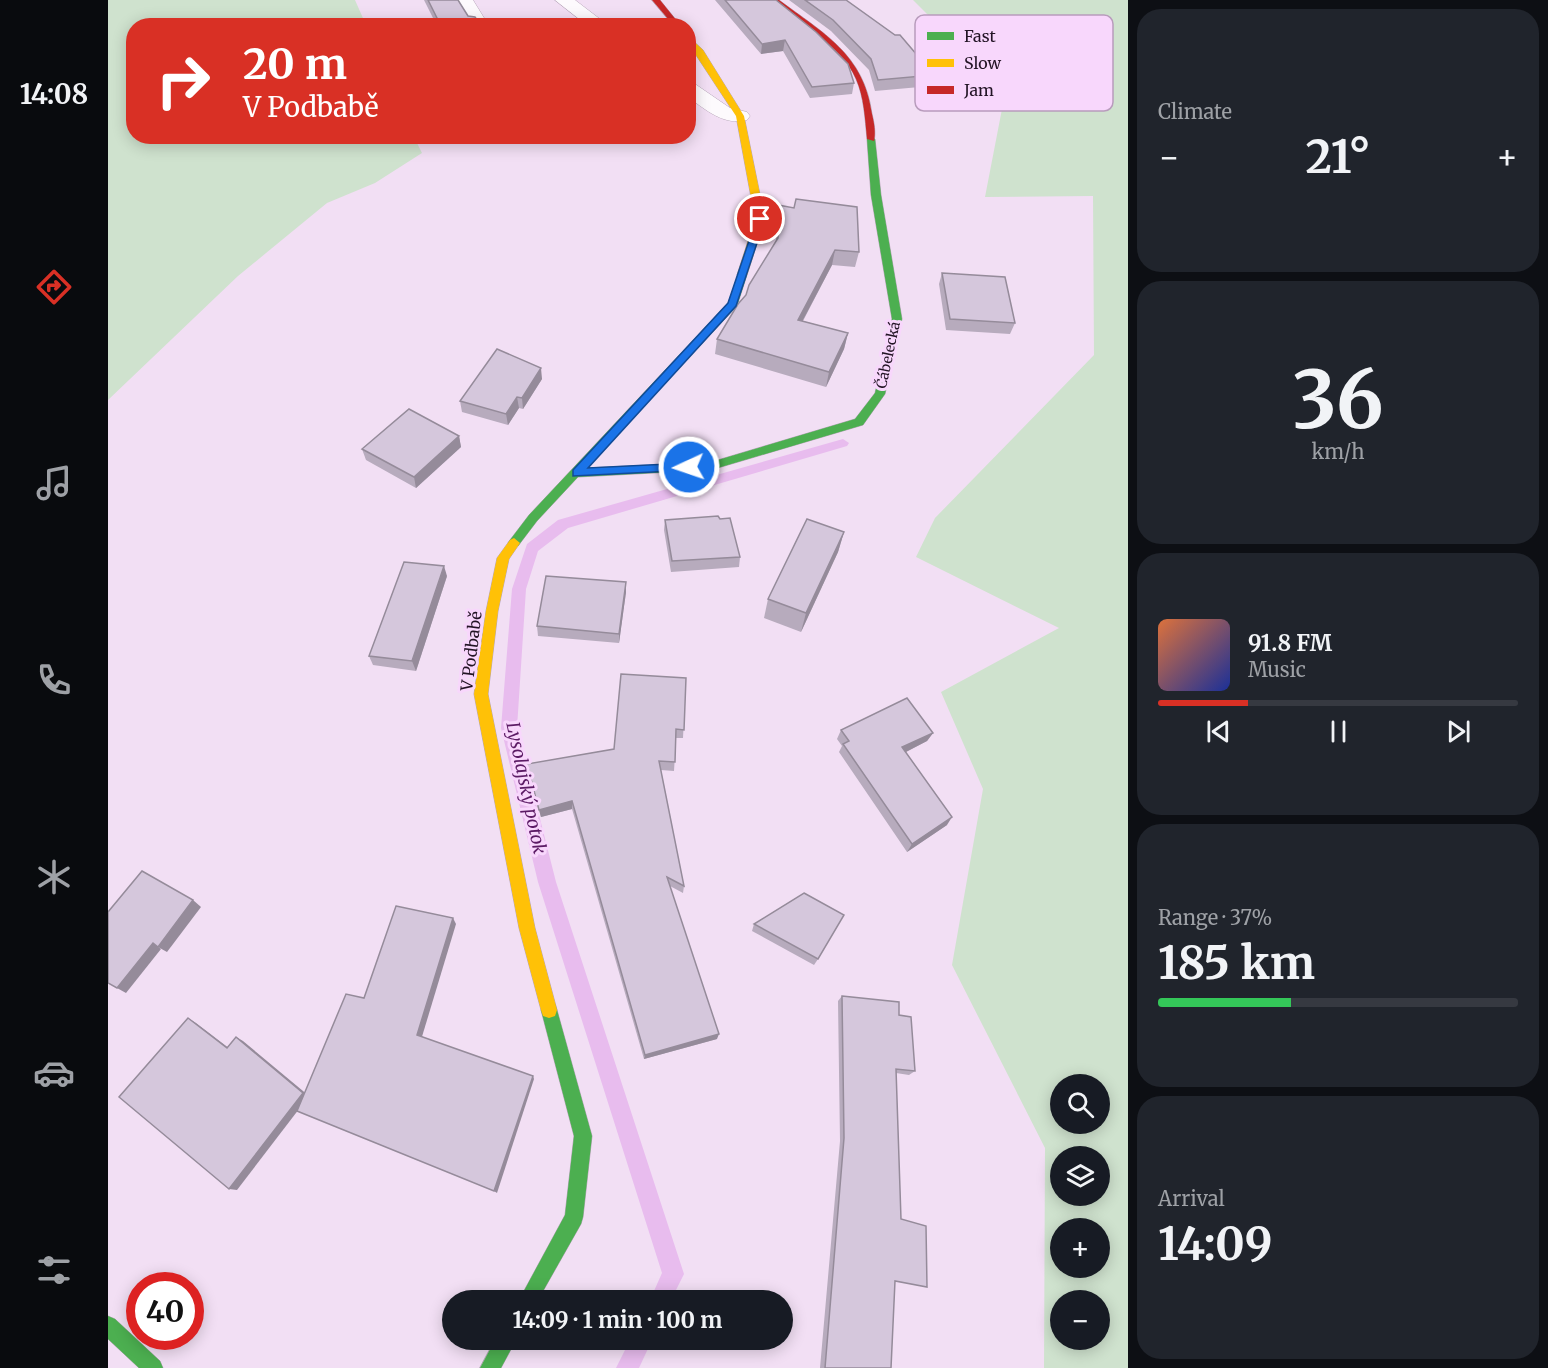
<!DOCTYPE html>
<meta charset="utf-8">
<style>
:root{--surface:#171b24;--page:#20242c;--text:#f1f3f6;--muted:#9ea1a6;--line:#363941;--accent:#d93025}
body{margin:0;font-family:Merriweather,serif;background:var(--page);color:var(--text);height:100vh;display:flex;flex-direction:column;font-size:22px;white-space:nowrap}
*{box-sizing:border-box;margin:0}
p{font-size:20px;color:var(--muted)}
.icon{flex:none;width:33px;height:33px;fill:none;stroke:currentColor;stroke-width:2;stroke-linecap:round;stroke-linejoin:round}
.map{position:relative;flex:1;overflow:hidden}
.details{display:flex;flex-direction:column;gap:9px;padding:9px;background:#0d0f14;width:420px}
.details>*{flex:none}
.banner{position:absolute;left:18px;top:18px;width:570px;height:126px;border-radius:24px;box-shadow:0 3px 15px #0003;background:#d93025;color:#fff;overflow:hidden}
.controls{position:absolute;left:942px;top:1074px;display:grid;gap:12px}
.controls a{display:grid;place-items:center;width:60px;height:60px;border-radius:50%;background:var(--surface);box-shadow:0 3px 15px #0003;font-size:30px}
.speed{position:absolute;left:18px;top:1272px;display:flex;gap:12px;font-size:30px;font-weight:700;text-align:center}
.speed>*{display:grid;place-content:center;width:78px;height:78px;border-radius:50%;background:var(--surface);box-shadow:0 3px 15px #0003;line-height:1}
.speed .limit{border:9px solid #d22;background:#fff;color:#111}
.pin{position:absolute;display:grid;place-items:center;width:51px;height:51px;color:#fff;margin:-26px;border:3px solid #fff;border-radius:50%;box-shadow:0 2px 6px #0007}
.me{position:absolute;width:66px;margin:-33px;rotate:267deg;stroke-linejoin:round;filter:drop-shadow(0 0 4px #0008)}
.turn{display:flex;align-items:center;gap:21px;height:126px;padding:0 18px;font-size:27px}
.turn .icon{width:78px;height:78px;stroke-width:2.5}
.turn b{display:block;font-size:42px;line-height:51px}
.big{font-size:45px;font-weight:700;line-height:1.1}
.details .card{flex:1;display:flex;flex-direction:column;justify-content:center;gap:9px;min-width:0;padding:0 21px;border-radius:24px;background:var(--page)}
.details .dial{align-items:center;gap:0}
.dial b{font-size:78px;line-height:1}
.song{display:flex;align-items:center;gap:18px}
.cover{width:72px;height:72px;border-radius:9px;background:linear-gradient(135deg,hsl(20 70% 55%),hsl(230 70% 35%))}
.played{height:6px;border-radius:3px;background:linear-gradient(90deg,var(--accent) 25%,var(--line) 25%)}
.keys{display:flex;justify-content:space-around;direction:ltr}
.heat{display:flex;justify-content:space-between;align-items:center;font-size:33px;direction:ltr}
.charge{height:9px;border-radius:4px;background:linear-gradient(90deg,#34c759 37%,var(--line) 0)}
.trip{position:absolute;left:334px;top:1290px;width:351px;height:60px;border-radius:30px;background:var(--surface);box-shadow:0 3px 15px #0003;font-weight:700;line-height:60px;text-align:center}
main{display:flex;flex:1;min-height:0}
.menu{display:flex;flex-direction:column;width:108px;justify-content:space-around;align-items:center;background:#090b0e;color:var(--muted)}
.menu .icon{width:42px;height:42px}
.menu .selected{color:var(--accent)}
.menu b{font-size:27px;color:var(--text)}
.map>svg:first-child{display:block}
.green{fill:#cfe2ce;fill-rule:evenodd}
.lines{fill:none;stroke-linecap:round;stroke-linejoin:round}
.stream{fill:#e8bcee;fill-rule:evenodd}
.street-casing{stroke:#b6a6b8;stroke-width:1}
.fast-casing{stroke:#b6a6b8;stroke-width:1}
.slow-casing{stroke:#b6a6b8;stroke-width:1}
.jam-casing{stroke:#b6a6b8;stroke-width:1}
.street{fill:#fdfafd;fill-rule:evenodd}
.fast{fill:#4caf50;fill-rule:evenodd}
.slow{fill:#ffc107;fill-rule:evenodd}
.jam{fill:#c62828;fill-rule:evenodd}
.wall{fill:#b7abbd}
.shaded-wall{fill:#958b9a}
.building{fill:#d5c7dc;stroke:#958b9a;stroke-width:1.5}
.route{fill:#1a73e8;stroke:#114b97;stroke-width:1.5}
.labels{text-anchor:middle;stroke-width:6;stroke-linejoin:round;paint-order:stroke}
.far-street-label{font-size:14px;fill:#231425;stroke:#f8d7fc}
.street-label{font-size:16px;fill:#231425;stroke:#f8d7fc}
.water-label{font-size:18px;font-style:italic;fill:#5c1b65;stroke:#f8d7fc}
.key{fill:#f8d7fc;stroke:#b89cbc;stroke-width:1.5}
.key-label{font-size:16px;fill:#231425}
</style>
<main>
<nav class="menu">
<b>14:08</b>
<svg class="icon selected" aria-label="directions" viewBox="0 0 24 24"><path d="M12 3l9 9-9 9-9-9zM9 14v-3h6M13 9l2 2-2 2"/></svg>
<svg class="icon" aria-label="music" viewBox="0 0 24 24"><path d="M9 18V5l10-2v13"/><circle cx="6" cy="18" r="3"/><circle cx="16" cy="16" r="3"/></svg>
<svg class="icon" aria-label="phone" viewBox="0 0 24 24"><path d="M5 4h4l2 5-3 2q2 4 5 5l2-3 5 2v4C11 20 4 13 5 4z"/></svg>
<svg class="icon" aria-label="climate" viewBox="0 0 24 24"><path d="M12 3v18M4 7l16 10M4 17L20 7"/></svg>
<svg class="icon" aria-label="car" viewBox="0 0 24 24"><path d="M5 17H2v-5l4-1 3-4h7l3 4 3 1v5h-3M9 17h6M6 11h13"/><circle cx="7" cy="17" r="2"/><circle cx="17" cy="17" r="2"/></svg>
<svg class="icon" aria-label="filters" viewBox="0 0 24 24"><path d="M4 7h16M4 17h16"/><circle cx="9" cy="7" r="2"/><circle cx="15" cy="17" r="2"/></svg>
</nav>
<div class="map">
<svg width="1020" height="1368" viewBox="0 0 1020 1368">
<rect width="100%" height="100%" fill="#f2dff4"/>
<g class="green">
<polygon points="0,0 247,0 258,25 26,26 26,136 306,137 314,153 267,183 219,203 130,276 0,400"/>
<path d="M 805,0 L 1020,0 L 1020,1368 L 936,1368 L 937,1148 L 844,965 L 875,789 L 833,692 L 951,628 L 808,557 L 827,518 L 986,355 L 985,196 L 877,197 L 894,109 L 843,38 ZM 952,1084 L 992,1084 L 992,1124 L 952,1124 ZM 952,1156 L 992,1156 L 992,1196 L 952,1196 ZM 952,1228 L 992,1228 L 992,1268 L 952,1268 ZM 952,1300 L 992,1300 L 992,1340 L 952,1340 Z"/>
</g>
<g class="lines">
<g class="stream">
<polygon points="735,439 741,443 739,446 460,528 430,551 418,589 409,728 448,882 576,1274 563,1300 542,1300 554,1273 430,882 393,728 404,589 419,544 450,520"/>
<polygon points="522,1340 544,1340 531,1368 508,1368"/>
</g>
<defs>
<g id="street">
<polygon points="347,0 365,0 381,26 363,26"/>
<polygon points="447,0 467,0 501,26 480,26"/>
<path d="M 580,82 L 587,84 L 622,108 L 639,112 L 642,116 L 639,120 C 616,126 598,110 580,97 Z"/>
</g>
<g id="fast">
<polygon points="763,136 767,139 773,195 794,319 777,394 755,425 603,470 470,477 429,521 410,546 402,546 400,543 402,540 421,515 620,303 631,273 634,272 639,275 629,306 478,468 603,462 747,419 767,393 784,319 763,195 759,139"/>
<polygon points="441,1002 447,1004 449,1010 484,1136 475,1217 473,1224 430,1300 411,1300 457,1215 466,1136 433,1010 435,1004"/>
<polygon points="0,1316 7,1319 52,1361 55,1368 31,1368 0,1339"/>
<polygon points="387,1340 408,1340 393,1368 372,1368"/>
</g>
<g id="slow">
<polygon points="580,36 595,50 636,116 657,219 639,275 634,278 629,275 647,219 628,116 580,43"/>
<polygon points="406,538 412,543 401,559 390,611 380,694 427,928 449,1010 447,1016 441,1018 435,1016 433,1010 411,928 366,694 378,611 389,558 402,540"/>
</g>
<g id="jam">
<polygon points="544,0 552,0 573,26 566,26"/>
<path d="M 662,0 L 671,0 C 715,33 756,54 764,114 C 766,122 768,133 766,141 L 759,139 C 757,119 756,97 748,79 C 733,43 689,26 662,0 Z"/>
</g>
</defs>
<use href="#street" class="street-casing"/>
<use href="#fast" class="fast-casing"/>
<use href="#slow" class="slow-casing"/>
<use href="#jam" class="jam-casing"/>
<use href="#street" class="street"/>
<use href="#fast" class="fast"/>
<use href="#slow" class="slow"/>
<use href="#jam" class="jam"/>
</g>
<g class="wall">
<polygon points="316,0 350,0 360,16 373,26 329,26"/>
<polygon points="607,0 668,0 746,83 744,94 702,98 675,51 653,54"/>
<polygon points="681,0 738,0 826,75 823,86 767,91 761,70 723,31"/>
<polygon points="670,205 751,252 747,267 724,265 695,321 740,333 736,349 718,387 607,354 609,339 638,295 668,241 668,221"/>
<polygon points="834,273 907,323 902,334 838,330 831,284"/>
<polygon points="434,379 415,409 411,408 400,425 354,412 352,401"/>
<polygon points="351,436 353,447 308,488 258,460 254,449"/>
<polygon points="557,520 632,557 631,567 563,572 556,530"/>
<polygon points="736,532 730,552 693,632 656,618 660,599"/>
<polygon points="339,576 308,671 265,665 261,656"/>
<polygon points="518,582 518,592 511,643 430,636 429,626"/>
<polygon points="578,678 575,738 568,738 566,771 553,770 576,886 575,893 562,886 609,1039 536,1059 464,809 433,817 419,764 506,749"/>
<polygon points="733,730 825,733 819,741 798,752 839,825 799,852 731,752 734,746 729,739"/>
<polygon points="646,924 710,959 706,965 644,931"/>
<polygon points="734,996 791,1015 807,1071 801,1075 788,1073 793,1219 819,1287 787,1281 783,1368 712,1368 732,1141 730,1001"/>
</g>
<g class="shaded-wall">
<polygon points="677,40 675,51 653,54 654,44"/>
<polygon points="388,136 408,136 388,140"/>
<polygon points="727,250 724,265 687,335 690,320"/>
<polygon points="740,333 736,349 718,387 721,372"/>
<polygon points="433,368 434,379 415,409 414,398"/>
<polygon points="409,397 411,408 400,425 398,414"/>
<polygon points="351,436 353,447 308,488 306,477"/>
<polygon points="736,532 730,552 693,632 698,613"/>
<polygon points="336,566 339,576 308,671 304,661"/>
<polygon points="518,582 518,592 511,643 511,634"/>
<polygon points="825,733 819,741 790,756 794,747"/>
<polygon points="464,801 464,809 433,817 431,810"/>
<polygon points="844,817 839,825 799,852 804,844"/>
<polygon points="85,900 93,907 59,952 50,947"/>
<polygon points="345,918 348,924 313,1040 309,1035"/>
<polygon points="45,943 53,949 18,993 9,988"/>
<polygon points="80,1018 88,1023 126,1052 119,1048"/>
<polygon points="611,1034 609,1039 536,1059 537,1055"/>
<polygon points="128,1037 135,1041 201,1096 129,1190 121,1189"/>
<polygon points="425,1076 426,1079 389,1193 386,1191"/>
</g>
<g class="building">
<polygon points="320,0 350,0 360,16 367,17 373,26 333,26"/>
<polygon points="617,0 668,0 708,32 740,64 746,83 704,87 677,40 654,44"/>
<polygon points="697,0 738,0 787,35 792,35 826,75 770,80 763,59 725,20"/>
<polygon points="688,199 749,207 751,252 727,250 690,320 740,333 721,372 609,339 630,304 638,295 641,285 670,238 670,205 686,208"/>
<polygon points="834,273 897,277 907,323 842,319"/>
<polygon points="389,349 433,368 414,398 409,397 398,414 352,401"/>
<polygon points="301,409 351,436 306,477 254,449"/>
<polygon points="610,516 612,519 622,518 632,557 564,561 557,520"/>
<polygon points="699,519 736,532 698,613 660,599"/>
<polygon points="296,562 336,566 304,661 261,656"/>
<polygon points="438,576 518,582 511,634 429,626"/>
<polygon points="513,674 578,678 576,730 568,729 567,762 551,761 576,886 559,877 611,1034 537,1055 464,801 431,810 419,764 506,749"/>
<polygon points="799,698 825,733 794,747 844,817 804,844 735,744 741,741 733,730"/>
<polygon points="34,871 85,900 50,947 45,943 9,988 0,983 0,912"/>
<polygon points="696,893 736,915 710,959 646,924"/>
<polygon points="288,906 345,918 309,1035 425,1076 386,1191 189,1111 238,994 256,998"/>
<polygon points="734,996 791,1002 791,1015 803,1017 807,1071 788,1069 793,1219 818,1226 819,1287 787,1281 783,1368 717,1368 736,1138"/>
<polygon points="80,1018 119,1048 128,1037 195,1093 121,1189 11,1097"/>
</g>
<polygon class="route" points="649,217 657,219 628,306 480,468 581,463 585,464 585,470 465,476 465,470 620,303"/>
<g class="labels">
<g class="far-street-label">
<text transform="translate(780 355) rotate(-78)" y="5">Čábelecká</text>
</g>
<g class="street-label">
<text transform="translate(363 651) rotate(-83)" y="6">V Podbabě</text>
</g>
<g class="water-label">
<text transform="translate(418 788) rotate(78)" y="6">Lysolajský potok</text>
</g>
</g>
<rect x="807" y="15" width="198" height="96" rx="9" class="key"/>
<rect x="819" y="32" width="27" height="8" fill="#4caf50"/>
<rect x="819" y="59" width="27" height="8" fill="#ffc107"/>
<rect x="819" y="86" width="27" height="8" fill="#c62828"/>
<g class="key-label">
<text x="856" y="42">Fast</text>
<text x="856" y="69">Slow</text>
<text x="856" y="96">Jam</text>
</g>
</svg>
<div class="controls">
<a><svg class="icon" aria-label="search" viewBox="0 0 24 24"><circle cx="10" cy="10" r="6"/><path d="M15 15l6 6"/></svg></a>
<a><svg class="icon" aria-label="layers" viewBox="0 0 24 24"><path d="M12 4l9 5-9 5-9-5zM3 14l9 5 9-5"/></svg></a>
<a>+</a>
<a>−</a>
</div>
<div class="speed"><div class="limit">40</div></div>
<div class="pin" style="left:652px;top:219px;background:#d93025"><svg class="icon" aria-label="arrive" viewBox="0 0 24 24"><path d="M6 21V4h12l-3 4 3 4H6"/></svg></div>
<svg class="me" style="left:581px;top:467px" viewBox="-20 -20 40 40"><circle r="17" fill="#1a73e8" stroke="#fff" stroke-width="3"/><path d="M0-11L8 9 0 5-8 9z" fill="#fff"/></svg>
<div class="trip">14:09 · 1 min · 100 m</div>
<div class="banner">
<div class="turn"><svg class="icon" aria-label="right" viewBox="0 0 24 24"><path d="M7 20v-9h11M14 6l5 5-5 5"/></svg><div><b>20 m</b>V Podbabě</div></div>
</div>
</div>
<section class="details">
<div class="card"><p>Climate</p>
<div class="heat"><a>−</a><b class="big">21°</b><a>+</a></div>
</div>
<div class="card dial"><b>36</b><p>km/h</p></div>
<div class="card">
<div class="song"><i class="cover"></i><div><b>91.8 FM</b><p>Music</p></div></div>
<div class="played"></div>
<div class="keys"><svg class="icon" aria-label="previous" viewBox="0 0 24 24"><path d="M18 5L8 12l10 7zM5 5v14"/></svg><svg class="icon" aria-label="pause" viewBox="0 0 24 24"><path d="M8 5v14M16 5v14"/></svg><svg class="icon" aria-label="next" viewBox="0 0 24 24"><path d="M6 5l10 7-10 7zM19 5v14"/></svg></div>
</div>
<div class="card"><p>Range · 37%</p><b class="big">185 km</b><div class="charge"></div></div>
<div class="card"><p>Arrival</p><b class="big">14:09</b></div>
</section>
</main>
